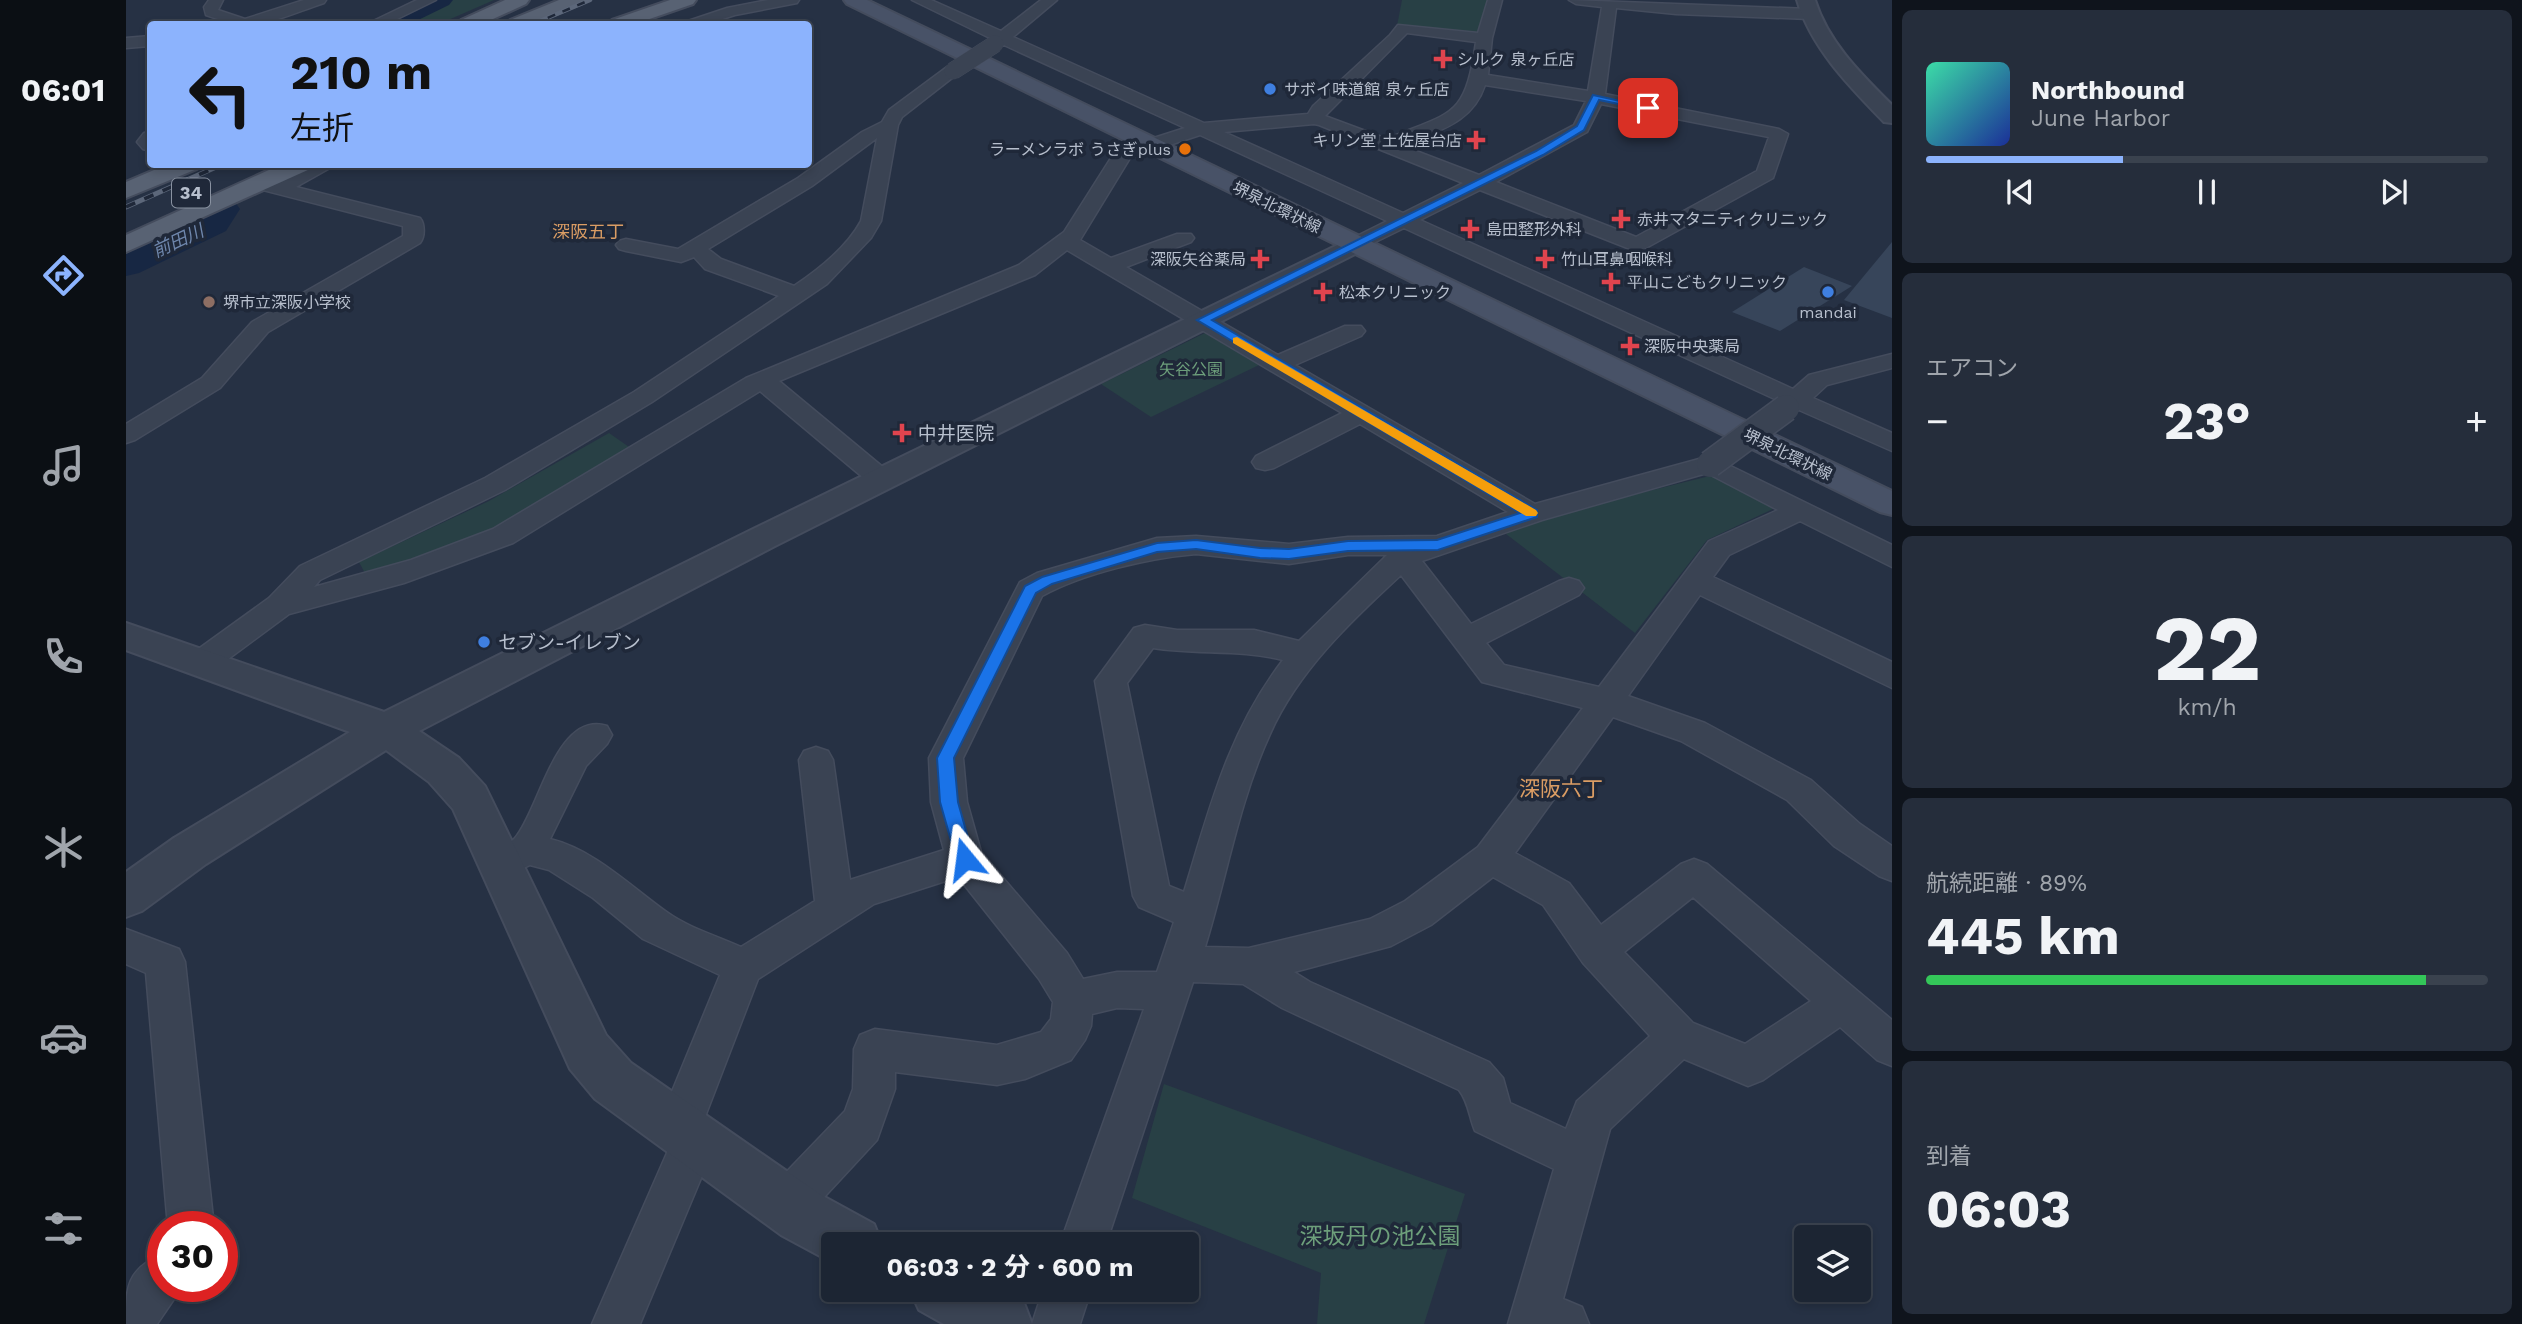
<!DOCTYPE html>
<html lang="ja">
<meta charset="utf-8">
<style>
:root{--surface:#1c2533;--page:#252d3b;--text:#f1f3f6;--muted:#a0a5ac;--line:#3a424e;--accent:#8cb3fd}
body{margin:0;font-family:"Work Sans","Noto Sans JP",sans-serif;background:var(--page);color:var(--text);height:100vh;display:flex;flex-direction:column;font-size:26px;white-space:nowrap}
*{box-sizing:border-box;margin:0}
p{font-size:23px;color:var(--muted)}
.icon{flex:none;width:38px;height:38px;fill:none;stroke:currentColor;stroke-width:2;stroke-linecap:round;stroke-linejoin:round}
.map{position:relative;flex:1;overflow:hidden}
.panel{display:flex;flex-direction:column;gap:10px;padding:10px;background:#0f141c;width:630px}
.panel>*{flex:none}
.hud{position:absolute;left:21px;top:21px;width:665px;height:147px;border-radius:7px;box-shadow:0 4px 10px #0003,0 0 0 2px var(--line);background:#8cb3fd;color:#111;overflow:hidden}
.controls{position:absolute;left:1668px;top:1225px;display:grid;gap:14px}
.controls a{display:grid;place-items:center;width:77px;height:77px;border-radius:7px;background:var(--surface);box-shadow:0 4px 10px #0003,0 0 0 2px var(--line);font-size:35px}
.speed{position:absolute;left:21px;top:1211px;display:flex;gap:14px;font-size:35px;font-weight:700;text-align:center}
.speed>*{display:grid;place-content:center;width:91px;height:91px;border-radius:50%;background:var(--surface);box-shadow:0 4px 10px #0003,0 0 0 2px var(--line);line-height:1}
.speed .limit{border:10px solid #d22;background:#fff;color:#111}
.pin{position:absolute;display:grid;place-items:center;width:60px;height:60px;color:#fff;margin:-30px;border-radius:14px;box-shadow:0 4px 10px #0006}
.me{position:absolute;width:77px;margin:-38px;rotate:344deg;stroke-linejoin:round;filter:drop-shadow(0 0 5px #0008)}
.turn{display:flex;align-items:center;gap:24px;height:147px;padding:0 28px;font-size:32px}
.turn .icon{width:91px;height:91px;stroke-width:2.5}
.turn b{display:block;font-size:49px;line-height:60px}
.big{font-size:52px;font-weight:700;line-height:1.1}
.panel .card{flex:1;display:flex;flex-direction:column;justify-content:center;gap:10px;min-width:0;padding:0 24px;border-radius:10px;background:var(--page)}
.panel .dial{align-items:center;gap:0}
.dial b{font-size:91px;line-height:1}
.song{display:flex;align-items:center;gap:21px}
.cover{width:84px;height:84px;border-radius:10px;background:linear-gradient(135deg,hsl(160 70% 55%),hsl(230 70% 35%))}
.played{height:7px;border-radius:4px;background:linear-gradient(90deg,var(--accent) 35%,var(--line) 35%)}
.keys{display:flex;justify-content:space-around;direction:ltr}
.heat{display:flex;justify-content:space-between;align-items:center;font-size:38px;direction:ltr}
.charge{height:10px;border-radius:5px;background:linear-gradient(90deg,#34c759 89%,var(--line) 0)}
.trip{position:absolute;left:695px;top:1232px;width:378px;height:70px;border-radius:7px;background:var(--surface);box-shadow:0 4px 10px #0003,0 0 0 2px var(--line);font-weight:700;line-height:70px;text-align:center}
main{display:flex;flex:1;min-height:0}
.menu{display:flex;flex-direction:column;width:126px;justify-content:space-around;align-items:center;background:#0b0f14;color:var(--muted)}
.menu .icon{width:49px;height:49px}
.menu .selected{color:var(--accent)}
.menu b{font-size:32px;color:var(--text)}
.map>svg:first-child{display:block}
.green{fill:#284045}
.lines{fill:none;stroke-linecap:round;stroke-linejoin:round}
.river{fill:#172743;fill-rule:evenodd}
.building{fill:#37455a}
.minor-casing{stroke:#444c5d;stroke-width:3}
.tertiary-casing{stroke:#444c5d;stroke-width:4}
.secondary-casing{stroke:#444c5d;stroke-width:4}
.primary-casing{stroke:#444c5d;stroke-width:4}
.minor{fill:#3a4353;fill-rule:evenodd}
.tertiary{fill:#3a4353;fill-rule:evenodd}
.secondary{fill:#485267;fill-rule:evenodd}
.primary{fill:#586273;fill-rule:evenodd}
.rail-far1-casing{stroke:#5c677a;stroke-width:4.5}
.rail-casing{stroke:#5c677a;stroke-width:5}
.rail-far1{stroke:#1f2839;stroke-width:2.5;stroke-dasharray:8;stroke-linecap:butt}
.rail{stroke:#1f2839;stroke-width:3.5;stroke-dasharray:10;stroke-linecap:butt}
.minor-bridge-far1-casing{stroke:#444c5d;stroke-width:18;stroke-linecap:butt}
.minor-bridge-casing{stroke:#444c5d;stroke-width:29;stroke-linecap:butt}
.minor-bridge-far1{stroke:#3a4353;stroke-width:17}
.minor-bridge{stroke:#3a4353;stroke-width:26}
.route{fill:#1a73e8;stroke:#114b97;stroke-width:2}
.slow{fill:#f59e0b}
.health-dot{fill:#e0444e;stroke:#1f2839;stroke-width:2.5}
.shop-dot{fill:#3f7fe0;stroke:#1f2839;stroke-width:2.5}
.food-dot{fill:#e8710a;stroke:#1f2839;stroke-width:2.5}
.education-dot{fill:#8d6e63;stroke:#1f2839;stroke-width:2.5}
.labels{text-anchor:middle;stroke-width:7;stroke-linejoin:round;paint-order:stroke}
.far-poi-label{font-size:16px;fill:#b7bfcd;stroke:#1f2839;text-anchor:start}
.far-street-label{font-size:16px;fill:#b7bfcd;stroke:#1f2839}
.far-park-label{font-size:16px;fill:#6d9f7b;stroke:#1f2839}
.shield{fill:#1f2839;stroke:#8992a1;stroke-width:2}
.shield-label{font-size:18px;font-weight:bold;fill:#b7bfcd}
.far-neighbourhood-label{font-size:18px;fill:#db9d64;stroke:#1f2839}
.far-water-label{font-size:18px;font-style:italic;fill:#6f87ad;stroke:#1f2839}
.poi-label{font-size:19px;fill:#b7bfcd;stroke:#1f2839;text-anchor:start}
.neighbourhood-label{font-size:21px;fill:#db9d64;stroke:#1f2839}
.near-park-label{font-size:23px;fill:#6d9f7b;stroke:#1f2839}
</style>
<main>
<nav class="menu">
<b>06:01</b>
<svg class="icon selected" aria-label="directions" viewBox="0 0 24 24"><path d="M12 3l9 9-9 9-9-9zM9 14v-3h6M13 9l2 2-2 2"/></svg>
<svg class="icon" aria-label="music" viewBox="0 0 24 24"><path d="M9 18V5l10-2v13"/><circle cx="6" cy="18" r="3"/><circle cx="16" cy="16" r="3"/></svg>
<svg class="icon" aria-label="phone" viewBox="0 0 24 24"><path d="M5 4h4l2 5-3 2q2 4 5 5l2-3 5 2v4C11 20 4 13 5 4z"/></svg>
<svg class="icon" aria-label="climate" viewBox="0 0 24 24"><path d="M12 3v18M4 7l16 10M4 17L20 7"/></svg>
<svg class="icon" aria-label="car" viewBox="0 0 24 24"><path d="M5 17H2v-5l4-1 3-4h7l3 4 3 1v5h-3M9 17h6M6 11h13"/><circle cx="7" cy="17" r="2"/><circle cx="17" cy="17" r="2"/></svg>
<svg class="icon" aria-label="filters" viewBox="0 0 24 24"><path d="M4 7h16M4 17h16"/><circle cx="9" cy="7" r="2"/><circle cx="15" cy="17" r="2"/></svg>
</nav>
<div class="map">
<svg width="1766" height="1324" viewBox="0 0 1766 1324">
<rect width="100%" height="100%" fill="#263144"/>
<g class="green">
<polygon points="325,0 368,0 313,24 273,24"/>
<polygon points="1276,0 1363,0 1352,35 1271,26"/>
<polygon points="1079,333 1133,365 1025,417 975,384"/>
<polygon points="483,433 506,449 370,530 337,546 240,575 233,562 363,501"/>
<polygon points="1588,475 1649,508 1581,540 1509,633 1380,534 1412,518"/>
<polygon points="1038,1084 1339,1194 1298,1324 1191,1324 1195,1273 1006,1198"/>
</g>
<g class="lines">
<g class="river">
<polygon points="294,0 327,0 323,5 284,24 251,24 255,18"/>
<polygon points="97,199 109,202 114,209 100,231 13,273 0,276 0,251 75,217 85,202"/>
</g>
</g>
<g class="building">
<polygon points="1766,242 1766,318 1718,300"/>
<polygon points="1678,267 1726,286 1654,331 1606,312"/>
</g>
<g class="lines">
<defs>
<g id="minor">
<path d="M 83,0 L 97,0 L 92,10 L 119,19 L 178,0 L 200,0 L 198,3 C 150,19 130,34 80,15 L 78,7 Z"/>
<polygon points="291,0 310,0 261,24 241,24"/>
<polygon points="642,0 673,0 671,3 609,15 581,24 559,24 562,21 601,8"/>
<path d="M 786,0 L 805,0 L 875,31 L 915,0 L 931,0 L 887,37 L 1078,123 L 1182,114 L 1187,106 L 1264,35 L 1272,25 L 1352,33 L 1362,0 L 1376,0 L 1366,38 L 1362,75 L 1462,91 L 1476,7 L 1450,4 L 1443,0 L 1684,9 L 1692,14 L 1684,19 L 1550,14 L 1490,8 L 1479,94 L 1653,129 L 1662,134 L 1647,178 L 1518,249 L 1504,249 L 1354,190 L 1294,220 L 1667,389 L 1683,375 L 1766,354 L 1766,368 L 1701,385 L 1687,398 L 1766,433 L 1766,451 L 1673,410 L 1660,416 L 1651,413 L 1647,408 L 1653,401 L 1278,228 L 1235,249 L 1221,249 L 1218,245 L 1221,241 L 1261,221 L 1074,135 L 1004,158 L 954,240 L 985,258 L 1051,234 L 1065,234 L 1068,238 L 1065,242 L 1000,267 L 1152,355 L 1219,326 L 1235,326 L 1239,331 L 1235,336 L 1169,365 L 1409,504 L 1584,456 L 1766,545 L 1766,567 L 1674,521 L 1603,555 L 1587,577 L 1766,662 L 1766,688 L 1574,595 L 1502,696 L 1579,723 L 1685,780 L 1734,824 L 1766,846 L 1766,881 L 1753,876 L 1708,846 L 1661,800 L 1555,741 L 1487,717 L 1389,853 L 1443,883 L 1475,925 L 1555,864 L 1568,859 L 1581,864 L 1766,1020 L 1766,1066 L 1751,1060 L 1714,1027 L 1637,1080 L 1622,1086 L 1558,1059 L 1484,1129 L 1437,1299 L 1456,1307 L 1463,1324 L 1382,1324 L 1428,1169 L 1349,1131 C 1343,1117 1343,1103 1333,1090 L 1156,1008 L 1117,984 L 1067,982 L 980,1244 L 934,1244 L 1018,1009 L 991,1008 L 966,1014 L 965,1026 L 959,1040 L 945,1060 L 899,1079 L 871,1085 L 769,1072 L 769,1089 L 751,1140 L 676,1221 L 660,1228 L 644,1221 L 637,1205 L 644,1189 L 719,1111 L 727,1089 L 728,1049 L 734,1035 L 749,1029 L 871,1045 L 915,1032 L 925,1019 L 927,1002 L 913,979 L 832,877 L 748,904 L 632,979 L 577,1122 L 584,1125 L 591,1140 L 514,1324 L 466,1324 L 544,1146 L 538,1143 L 531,1128 L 594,975 L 517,939 L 467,898 L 423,870 L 404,865 L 374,879 L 361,874 L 356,863 C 365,844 377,850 389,838 C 413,811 430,710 481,726 L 486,735 L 481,744 L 460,766 L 424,839 C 469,850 505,887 542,913 C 563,928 591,936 615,947 L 689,901 L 673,760 L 678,751 L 690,747 L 702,751 L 707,760 L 724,880 L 818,850 L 805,802 L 803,758 L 894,582 L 911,573 L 1031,538 L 1070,536 L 1163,544 L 1222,537 L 1311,536 L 1382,512 L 1234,424 L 1148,468 L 1139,470 L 1130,468 L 1126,462 L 1130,456 L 1216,413 L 941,250 L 909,275 L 653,381 L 764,473 L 768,479 L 764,485 L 755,487 L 746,485 L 634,391 L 387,543 L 278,583 L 163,614 L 86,671 L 75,675 L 64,671 L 59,663 L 64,655 L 143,598 L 174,566 L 359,478 L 508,392 L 653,296 L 579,269 L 568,257 L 555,262 L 500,251 L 493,249 L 490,245 L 493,241 L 500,239 L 552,249 L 672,178 L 736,132 L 756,122 L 763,110 L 821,67 L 827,66 L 835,71 L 776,117 L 772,125 L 755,221 L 745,238 L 701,284 L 526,402 L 379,490 L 194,580 L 188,587 L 285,560 L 367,529 L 620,378 L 893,265 L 938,232 L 990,150 L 1059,128 L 878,45 L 869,49 L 863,47 L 861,44 L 866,39 ZM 1281,33 L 1350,42 C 1339,119 1327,111 1261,139 L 1199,116 ZM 1359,85 L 1460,101 L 1448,125 L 1353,175 L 1277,146 C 1312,130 1346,124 1359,85 ZM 1475,104 L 1643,137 L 1631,171 L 1510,237 L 1370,182 L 1461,132 ZM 1188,124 L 1193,125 L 1337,183 L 1277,213 L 1098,132 ZM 751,138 L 735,221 C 721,247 692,270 668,286 L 595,259 L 582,249 L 686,186 ZM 1581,473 L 1652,510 L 1583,541 L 1473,687 L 1378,665 L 1360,643 L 1453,595 L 1458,588 L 1453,581 L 1443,578 L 1433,581 L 1345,624 L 1296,561 L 1416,520 ZM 1070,554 L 1163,564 L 1222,555 L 1261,555 L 1173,641 L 1128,630 L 1051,630 L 1019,625 L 1008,628 L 969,681 L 1007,896 L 1013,907 L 1048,922 L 1031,972 L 991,972 L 957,979 L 941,953 L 855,852 L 841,802 L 837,758 L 916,596 C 958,573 1023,558 1070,554 ZM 1275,575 L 1356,682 L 1457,708 L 1352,847 L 1279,901 L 1244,919 L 1123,948 L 1079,947 C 1101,876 1113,801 1144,734 C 1172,671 1225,621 1275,575 ZM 1027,648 C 1070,655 1114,649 1157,660 C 1102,732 1084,807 1058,892 L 1043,886 L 1001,683 ZM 1367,877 L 1417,905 L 1457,963 L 1524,1036 L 1451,1101 L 1440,1129 L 1384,1103 L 1377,1078 L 1363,1062 L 1184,982 L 1168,972 L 1265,946 L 1305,925 ZM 1567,897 L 1685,1001 L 1619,1044 L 1567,1023 L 1498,952 Z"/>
<polygon points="24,36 24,46 0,48 0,38"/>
<polygon points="24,132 24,151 17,149 11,142 18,133"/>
<path d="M 186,164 L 211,164 L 170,187 L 294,218 C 299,224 299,237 294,243 L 142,332 L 94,388 L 9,440 L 0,443 L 0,424 L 76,378 L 126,322 L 277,236 L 277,226 L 125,187 L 122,183 L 132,177 L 149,181 Z"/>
<polygon points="0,929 53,949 59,962 88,1227 42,1227 20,973 0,964"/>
<path d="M 37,1254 L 37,1286 L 57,1286 L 31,1324 L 0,1324 C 0,1288 0,1269 37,1254 Z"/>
<polygon points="917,1290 965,1290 954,1324 906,1324"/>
</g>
<g id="tertiary">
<path d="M 1671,0 L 1689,0 C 1702,42 1735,74 1766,105 L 1766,123 L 1758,122 C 1724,87 1685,48 1671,0 Z"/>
<polygon points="1228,237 1237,240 1241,245 1237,250 649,546 293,731 333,758 359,786 480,1035 505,1063 695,1195 748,1224 756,1244 707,1244 707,1263 655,1235 469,1099 444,1069 327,809 303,782 260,750 80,864 16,911 0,917 0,872 48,838 224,732 0,650 0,623 258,712 625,530"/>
<polygon points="784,1290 872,1290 898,1303 906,1324 818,1324 793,1310"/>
</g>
<polygon id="secondary" points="718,0 741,0 1766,491 1766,515 1754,512 721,4"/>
<g id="primary">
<polygon points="379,0 403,0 400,4 356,24 333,24 335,20"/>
<polygon points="433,0 458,0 455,4 406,24 382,24 384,20"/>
<polygon points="544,0 570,0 567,4 509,24 484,24 486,20"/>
<polygon points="42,164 74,164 71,169 0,198 0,182"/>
<polygon points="156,164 187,164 184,169 0,252 0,235"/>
</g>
</defs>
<use href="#minor" class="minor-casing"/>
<use href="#tertiary" class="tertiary-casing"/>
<use href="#secondary" class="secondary-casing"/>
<use href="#primary" class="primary-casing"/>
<use href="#minor" class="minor"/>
<use href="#tertiary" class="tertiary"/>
<use href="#secondary" class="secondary"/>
<use href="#primary" class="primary"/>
<defs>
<polyline id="rail-far1" points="407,24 464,0"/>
<polyline id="rail" points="0,207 97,164"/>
</defs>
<use href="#rail-far1" class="rail-far1-casing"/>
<use href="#rail" class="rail-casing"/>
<use href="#rail-far1" class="rail-far1"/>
<use href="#rail" class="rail"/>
<defs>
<polyline id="minor-bridge-far1" points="827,71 869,44"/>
<polyline id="minor-bridge" points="1584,464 1660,408"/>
</defs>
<use href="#minor-bridge-far1" class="minor-bridge-far1-casing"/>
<use href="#minor-bridge" class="minor-bridge-casing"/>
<use href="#minor-bridge-far1" class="minor-bridge-far1"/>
<use href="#minor-bridge" class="minor-bridge"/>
</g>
<polygon class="route" points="1467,95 1526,108 1522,110 1473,100 1458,130 1417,155 1086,320 1411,510 1411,517 1312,550 1222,551 1163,559 1134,558 1070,549 1031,552 926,584 910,593 828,758 832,802 848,859 845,865 839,867 832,865 814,802 811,758 899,586 916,577 1031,543 1070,540 1134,548 1163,549 1222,541 1311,540 1394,513 1071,320 1410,151 1451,126"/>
<polygon class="slow" points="1111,337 1410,510 1412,513 1410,516 1400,516 1107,343 1107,338"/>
<g class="health-dot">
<path d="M1313.5 48.5h7v7h7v7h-7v7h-7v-7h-7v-7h7z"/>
<path d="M1346.5 129.5h7v7h7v7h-7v7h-7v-7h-7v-7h7z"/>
<path d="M1491.5 208.5h7v7h7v7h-7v7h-7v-7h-7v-7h7z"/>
<path d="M1340.5 218.5h7v7h7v7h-7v7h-7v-7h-7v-7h7z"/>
<path d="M1130.5 248.5h7v7h7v7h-7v7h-7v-7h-7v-7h7z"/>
<path d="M1415.5 248.5h7v7h7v7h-7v7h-7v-7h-7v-7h7z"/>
<path d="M1481.5 271.5h7v7h7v7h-7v7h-7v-7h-7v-7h7z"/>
<path d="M1193.5 281.5h7v7h7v7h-7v7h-7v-7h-7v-7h7z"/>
<path d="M1500.5 335.5h7v7h7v7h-7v7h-7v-7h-7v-7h7z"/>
<path d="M772.5 422.5h7v7h7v7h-7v7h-7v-7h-7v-7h7z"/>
</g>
<g class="shop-dot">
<circle cx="1144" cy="89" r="7"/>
<circle cx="1702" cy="292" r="7"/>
<circle cx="358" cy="642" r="7"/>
</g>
<circle class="food-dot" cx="1059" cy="149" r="7"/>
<circle class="education-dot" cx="83" cy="302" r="7"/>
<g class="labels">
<g class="far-poi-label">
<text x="1331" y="65">シルク 泉ヶ丘店</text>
<text x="1158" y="95">サボイ味道館 泉ヶ丘店</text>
<text x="1336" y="146" text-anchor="end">キリン堂 土佐屋台店</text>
<text x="1045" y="155" text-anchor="end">ラーメンラボ うさぎplus</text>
<text x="1511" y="225">赤井マタニティクリニック</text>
<text x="1360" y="235">島田整形外科</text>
<text x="1120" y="265" text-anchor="end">深阪矢谷薬局</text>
<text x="1435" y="265">竹山耳鼻咽喉科</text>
<text x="1501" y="288">平山こどもクリニック</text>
<text x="1213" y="298">松本クリニック</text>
<text x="97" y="308">堺市立深阪小学校</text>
<text x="1702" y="318" text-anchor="middle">mandai</text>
<text x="1518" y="352">深阪中央薬局</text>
</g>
<g class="far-street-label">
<text transform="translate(1151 207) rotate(26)" y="6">堺泉北環状線</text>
<text transform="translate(1662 454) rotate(26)" y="6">堺泉北環状線</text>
</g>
<g class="far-park-label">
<text x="1065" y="375">矢谷公園</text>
</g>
<rect class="shield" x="46" y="178.5" width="38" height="29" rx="5"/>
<g class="shield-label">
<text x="65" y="199">34</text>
</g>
<g class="far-neighbourhood-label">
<text x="462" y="238">深阪五丁</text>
</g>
<g class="far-water-label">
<text transform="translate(52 241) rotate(-25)" y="6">前田川</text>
</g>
<g class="poi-label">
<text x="792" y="440">中井医院</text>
<text x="372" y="649">セブン-イレブン</text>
</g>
<g class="neighbourhood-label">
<text x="1435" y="796">深阪六丁</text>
</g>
<g class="near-park-label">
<text x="1254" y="1244">深坂丹の池公園</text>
</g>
</g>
</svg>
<div class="controls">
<a><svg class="icon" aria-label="layers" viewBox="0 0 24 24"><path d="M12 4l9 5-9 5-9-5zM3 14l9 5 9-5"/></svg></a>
</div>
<div class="speed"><div class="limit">30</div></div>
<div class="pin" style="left:1522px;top:108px;background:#d93025"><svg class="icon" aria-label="arrive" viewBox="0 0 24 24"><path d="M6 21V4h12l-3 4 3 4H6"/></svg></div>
<svg class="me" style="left:839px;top:859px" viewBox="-20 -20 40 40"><path d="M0-17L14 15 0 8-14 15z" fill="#1a73e8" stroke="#fff" stroke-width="4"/></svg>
<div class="trip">06:03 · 2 分 · 600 m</div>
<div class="hud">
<div class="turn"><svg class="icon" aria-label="left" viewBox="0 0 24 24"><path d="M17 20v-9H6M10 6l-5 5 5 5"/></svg><div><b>210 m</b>左折</div></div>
</div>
</div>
<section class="panel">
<div class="card">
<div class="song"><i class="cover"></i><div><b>Northbound</b><p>June Harbor</p></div></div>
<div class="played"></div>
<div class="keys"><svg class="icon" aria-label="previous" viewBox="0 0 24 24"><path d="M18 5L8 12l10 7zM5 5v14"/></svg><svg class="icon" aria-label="pause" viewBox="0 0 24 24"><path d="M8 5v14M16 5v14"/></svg><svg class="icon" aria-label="next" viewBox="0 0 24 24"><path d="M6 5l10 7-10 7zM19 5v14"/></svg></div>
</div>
<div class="card"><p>エアコン</p>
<div class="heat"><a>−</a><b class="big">23°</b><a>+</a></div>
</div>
<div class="card dial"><b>22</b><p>km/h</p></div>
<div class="card"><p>航続距離 · 89%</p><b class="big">445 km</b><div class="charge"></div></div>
<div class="card"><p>到着</p><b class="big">06:03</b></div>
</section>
</main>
